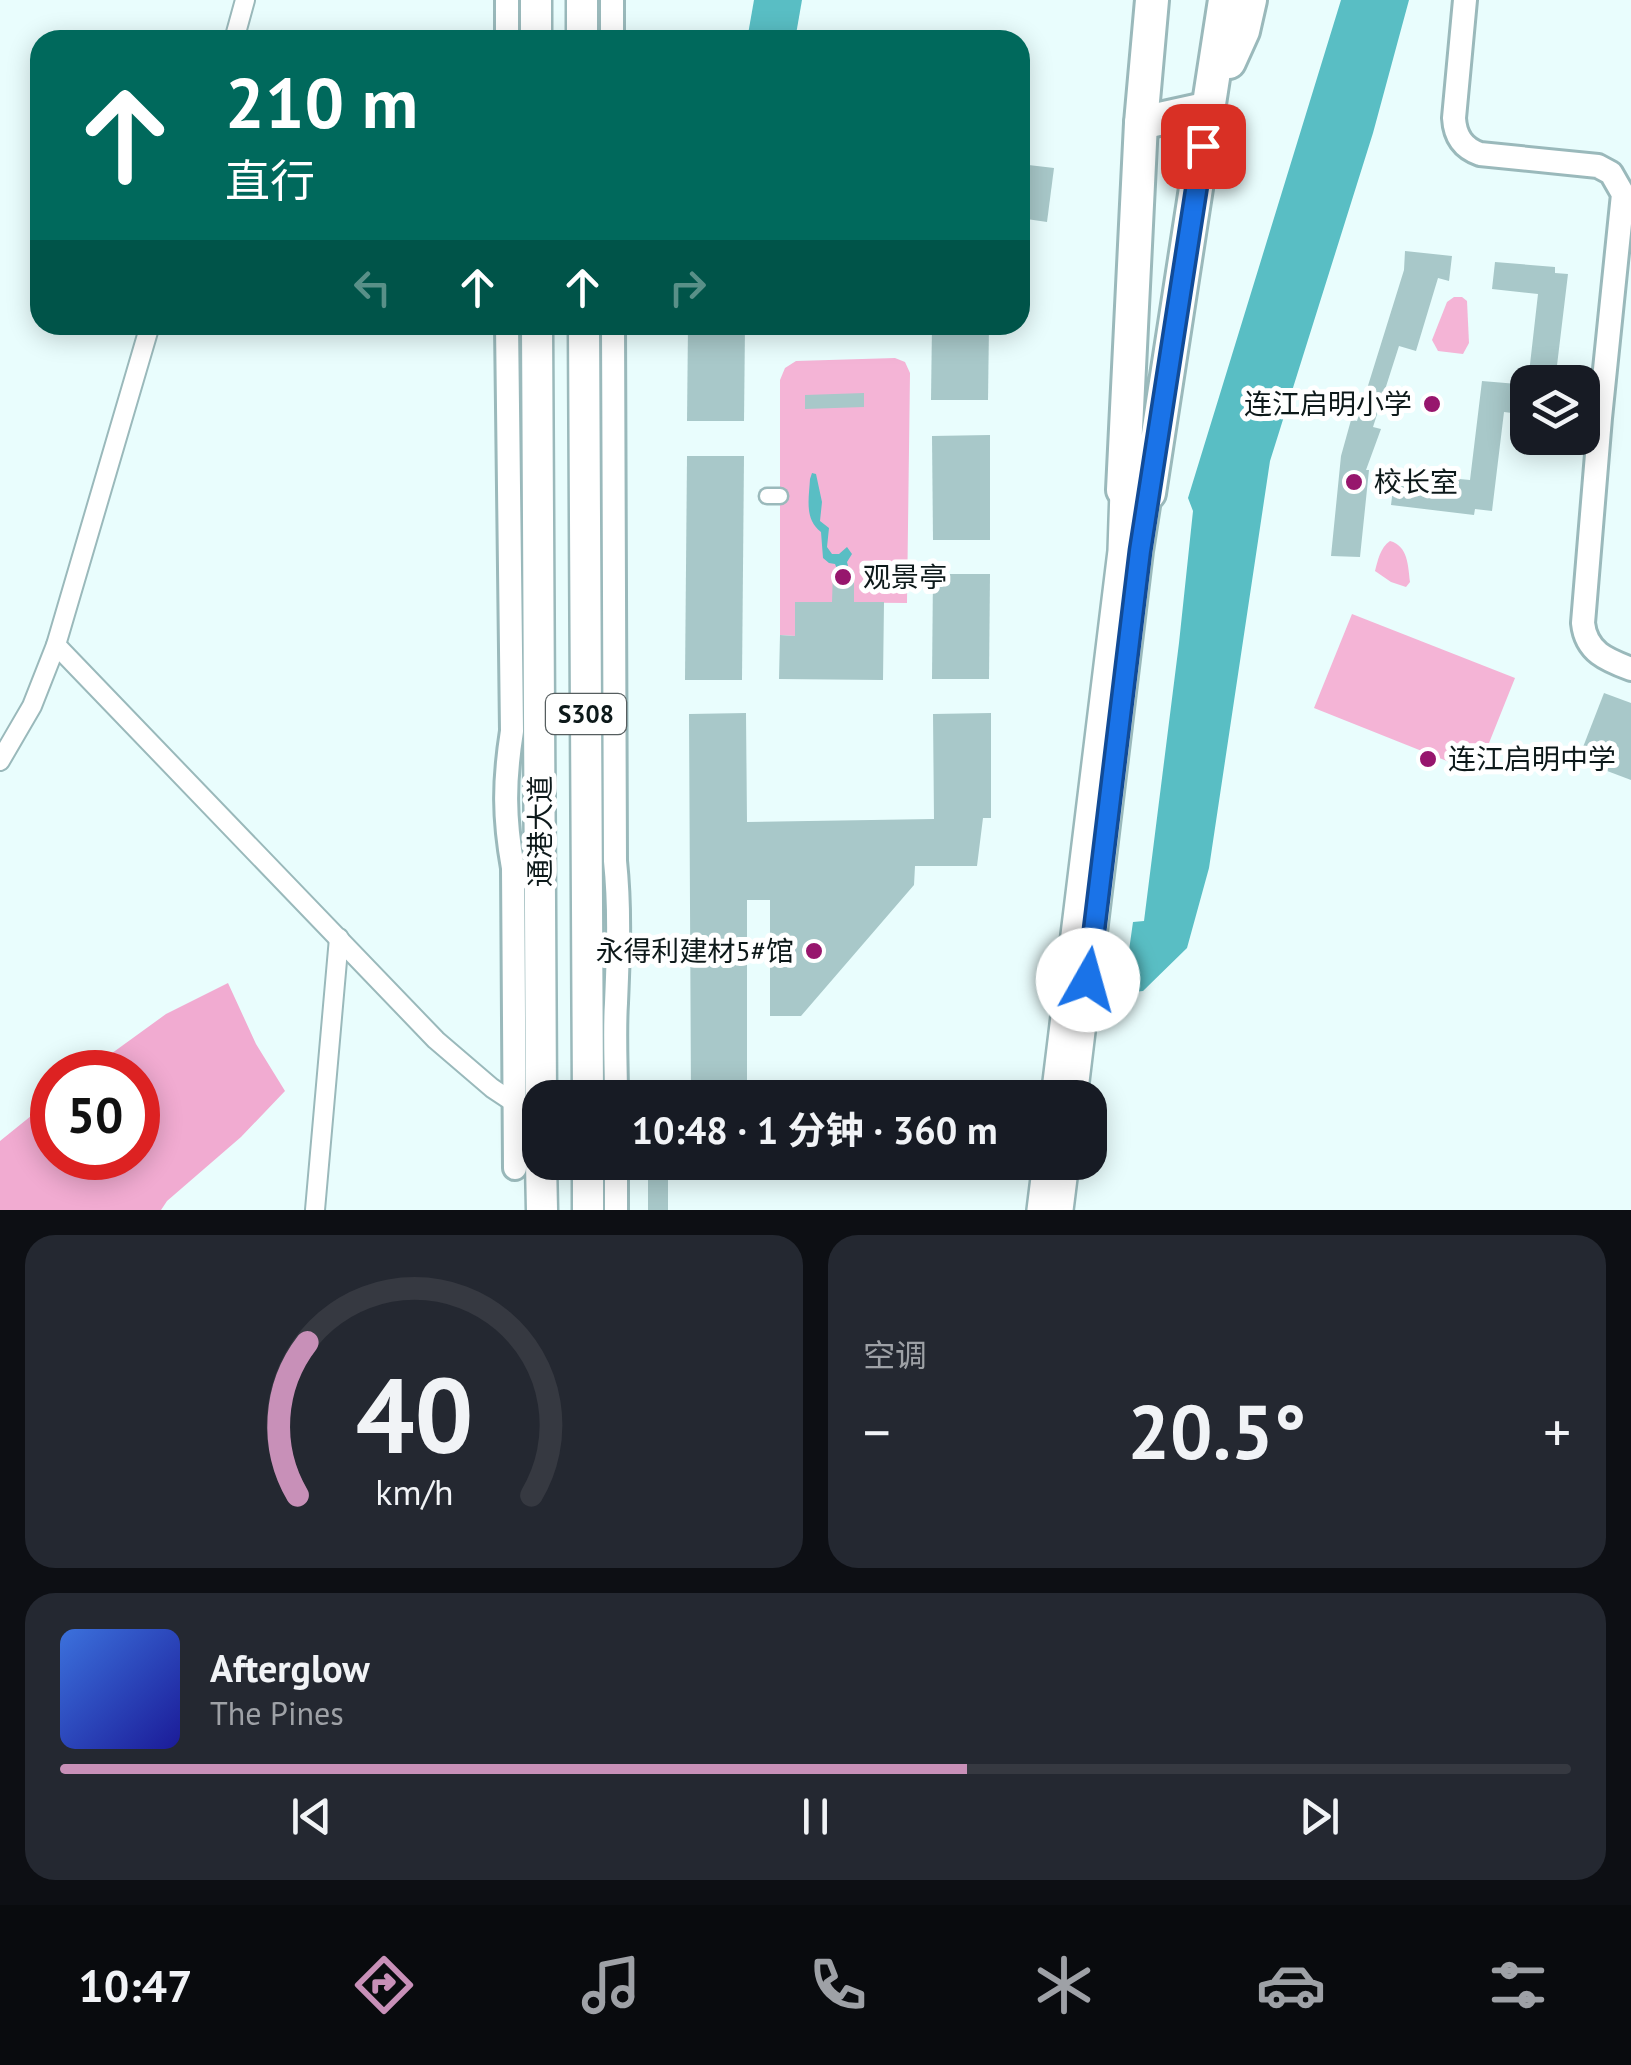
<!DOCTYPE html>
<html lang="zh">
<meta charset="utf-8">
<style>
:root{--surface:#171b24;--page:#242831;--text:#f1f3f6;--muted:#9ea1a6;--line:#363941;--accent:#c890b8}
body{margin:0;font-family:"PT Sans","Noto Sans SC",sans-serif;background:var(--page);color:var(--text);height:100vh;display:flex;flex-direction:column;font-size:38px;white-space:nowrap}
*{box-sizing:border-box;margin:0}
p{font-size:32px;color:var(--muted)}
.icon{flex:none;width:55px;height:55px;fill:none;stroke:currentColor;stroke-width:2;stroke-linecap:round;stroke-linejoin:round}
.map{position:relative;height:1210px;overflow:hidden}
.sheet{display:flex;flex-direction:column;gap:25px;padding:25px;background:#0d0f14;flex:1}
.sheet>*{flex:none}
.top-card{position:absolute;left:30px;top:30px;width:1000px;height:305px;border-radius:30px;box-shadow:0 5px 25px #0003;background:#00695c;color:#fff;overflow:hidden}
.controls{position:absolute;left:1510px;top:365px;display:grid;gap:20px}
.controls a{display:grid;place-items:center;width:90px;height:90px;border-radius:20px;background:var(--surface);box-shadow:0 5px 25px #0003;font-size:50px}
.speed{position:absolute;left:30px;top:1050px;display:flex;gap:20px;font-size:50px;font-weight:700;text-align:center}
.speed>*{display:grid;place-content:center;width:130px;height:130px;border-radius:50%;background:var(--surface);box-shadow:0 5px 25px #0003;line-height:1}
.speed .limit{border:15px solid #d22;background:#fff;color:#111}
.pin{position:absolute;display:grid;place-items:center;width:85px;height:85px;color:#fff;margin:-42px;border-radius:20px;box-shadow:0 5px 15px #0006}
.me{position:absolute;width:110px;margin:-55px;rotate:7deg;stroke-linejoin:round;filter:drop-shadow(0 0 8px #0008)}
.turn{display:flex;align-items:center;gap:35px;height:210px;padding:0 30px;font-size:45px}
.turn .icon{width:130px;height:130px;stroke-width:2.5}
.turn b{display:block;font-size:70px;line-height:85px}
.lanes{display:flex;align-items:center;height:95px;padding:0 30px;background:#0003;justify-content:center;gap:50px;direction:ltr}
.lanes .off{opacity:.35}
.big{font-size:75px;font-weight:700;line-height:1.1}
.sheet .tile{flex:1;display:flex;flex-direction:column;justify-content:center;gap:15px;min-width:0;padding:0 35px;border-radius:30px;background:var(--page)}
.sheet .dial{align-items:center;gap:0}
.dial svg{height:260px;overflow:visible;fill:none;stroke:var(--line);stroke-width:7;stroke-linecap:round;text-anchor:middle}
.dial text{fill:var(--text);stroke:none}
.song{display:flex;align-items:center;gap:30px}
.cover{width:120px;height:120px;border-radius:15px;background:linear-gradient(135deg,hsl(220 70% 55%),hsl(240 70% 35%))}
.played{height:10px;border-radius:5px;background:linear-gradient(90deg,var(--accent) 60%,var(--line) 60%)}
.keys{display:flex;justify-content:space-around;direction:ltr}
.heat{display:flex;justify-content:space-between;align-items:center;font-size:55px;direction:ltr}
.sheet .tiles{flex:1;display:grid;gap:25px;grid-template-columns:1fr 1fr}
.tile:last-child{grid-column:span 2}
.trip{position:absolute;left:522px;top:1080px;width:585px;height:100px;border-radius:30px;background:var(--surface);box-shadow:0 5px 25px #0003;font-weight:700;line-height:100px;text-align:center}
.dock{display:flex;height:160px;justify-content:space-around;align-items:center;background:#090b0e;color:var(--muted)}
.dock .icon{width:70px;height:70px}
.dock .selected{color:var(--accent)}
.dock b{font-size:45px;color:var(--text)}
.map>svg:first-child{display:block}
.green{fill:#f4b4d6}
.forest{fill:#f1abd1}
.water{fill:#59bec4}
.pier{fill:#e9fdfd}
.building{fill:#a8c8c9}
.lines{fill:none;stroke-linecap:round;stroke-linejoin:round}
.pedestrian-casing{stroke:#9ab9bb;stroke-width:19}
.minor-casing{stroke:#9ab9bb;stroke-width:22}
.tertiary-casing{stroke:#9ab9bb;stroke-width:28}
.secondary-casing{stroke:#9ab9bb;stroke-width:30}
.primary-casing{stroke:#9ab9bb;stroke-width:35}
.motorway-casing{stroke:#9ab9bb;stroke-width:38}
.pedestrian{stroke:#fff;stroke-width:14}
.minor{stroke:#fff;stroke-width:18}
.tertiary{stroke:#fff;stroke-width:22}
.secondary{stroke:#fff;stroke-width:25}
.primary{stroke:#fff;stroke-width:30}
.motorway{stroke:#fff;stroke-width:32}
.route-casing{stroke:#114b97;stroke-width:25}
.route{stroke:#1a73e8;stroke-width:18}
.poi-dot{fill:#97166d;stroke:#fff;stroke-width:4}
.labels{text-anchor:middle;stroke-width:10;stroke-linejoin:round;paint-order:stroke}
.shield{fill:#fff;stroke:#565e5f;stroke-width:2.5}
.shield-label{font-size:25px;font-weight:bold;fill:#0d191a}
.poi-label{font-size:28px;fill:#0d191a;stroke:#fff;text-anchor:start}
.street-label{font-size:28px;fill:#0d191a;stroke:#fff}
</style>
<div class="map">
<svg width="1631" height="1210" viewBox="0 0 1631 1210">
<rect width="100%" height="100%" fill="#e9fdfd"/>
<g class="green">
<polygon points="1454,297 1462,297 1467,301 1469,343 1463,354 1438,351 1432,340 1447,302"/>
<polygon points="895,358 905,362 910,373 907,603 796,602 795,636 780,635 780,380 785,368 796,361"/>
<path d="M 1390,541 C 1408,546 1408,565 1410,582 L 1406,587 L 1391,582 L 1375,571 C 1378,560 1380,548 1390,541 Z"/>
<polygon points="1352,614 1515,678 1477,773 1314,708"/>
</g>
<polygon class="forest" points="228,983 256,1044 285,1091 241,1137 167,1201 161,1210 0,1210 0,1141 52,1099 52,1158 138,1158 138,1072 86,1072 166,1014"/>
<g class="water">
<polygon points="754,0 802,0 795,40 747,40"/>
<polygon points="1341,0 1409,0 1373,133 1270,461 1209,868 1187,948 1143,991 1123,993 1133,922 1144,921 1179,643 1193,511 1188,498"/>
<path d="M 812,473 L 816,474 L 822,502 L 820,521 L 829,528 L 827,547 L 832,554 L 839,554 L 847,547 L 852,554 L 847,562 L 849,570 L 837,569 L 835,564 L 829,563 L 823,558 L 821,532 C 804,519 809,498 810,479 Z"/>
</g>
<polygon class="pier" points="515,325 592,325 489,393 490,343"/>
<g class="building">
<polygon points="1020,164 1054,168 1047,222 1020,218"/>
<polygon points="1405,251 1452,256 1449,281 1438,278 1416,351 1399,346 1373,427 1381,429 1366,470 1369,470 1360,557 1331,556 1341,456 1351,420 1357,421 1404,270"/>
<polygon points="1495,262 1555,267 1555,273 1568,274 1555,382 1528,382 1538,294 1492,289"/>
<polygon points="688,325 745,325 744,421 687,421"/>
<polygon points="932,325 989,325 988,400 931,400"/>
<polygon points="1482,381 1528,385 1528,415 1504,412 1492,511 1475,509 1474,515 1391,505 1395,473 1470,480"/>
<polygon points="864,393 864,407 805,409 805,395"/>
<polygon points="990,435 990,540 933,540 932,436"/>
<polygon points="687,456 744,456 742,680 685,680"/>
<polygon points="833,571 854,571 854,602 884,602 883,680 779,679 780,635 795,636 795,602 832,602"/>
<polygon points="933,574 990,574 989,679 932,679"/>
<polygon points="1604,693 1631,703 1631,780 1578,760"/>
<polygon points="746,713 747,822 934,819 933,714 991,713 991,818 983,818 977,866 915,866 914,885 801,1016 770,1016 770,900 747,900 747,1093 743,1098 691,1098 689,714"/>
<polygon points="939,1082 954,1084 952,1098 926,1098"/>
<polygon points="668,1171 668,1210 648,1210 648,1172"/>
</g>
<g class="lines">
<defs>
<polyline id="pedestrian" points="767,496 780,496"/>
<g id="minor">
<polyline points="234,40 245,0"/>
<polyline points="56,645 436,1040 492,1088 540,1120"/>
<polyline points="0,761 32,706 56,645 150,325"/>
<polyline points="315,1210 339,938"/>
</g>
<g id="tertiary">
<polyline points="507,0 507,40"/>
<polyline points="612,0 612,40"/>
<path d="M 1465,0 L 1454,118 C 1455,136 1463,148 1480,154 L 1598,166 L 1611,173 L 1623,194 L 1600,418 L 1583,623 C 1586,652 1607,660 1631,669"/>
<path d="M 507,325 L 512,731 C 504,782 504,818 513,868 L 515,1168"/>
<path d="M 613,325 L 615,861 C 620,909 618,955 616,1003 C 614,1034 616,1066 616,1098"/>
<polyline points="616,1210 616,1162"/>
</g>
<g id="secondary">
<polyline points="1054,1098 1121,551 1123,490"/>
<polyline points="1074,1098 1140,551 1149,493"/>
<polyline points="1040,1210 1046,1162"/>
<polyline points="1060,1210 1066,1162"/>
</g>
<g id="primary">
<polyline points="536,0 536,40"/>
<polyline points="582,0 582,40"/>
<polyline points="537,325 541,1098"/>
<polyline points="584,325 588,1098"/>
<polyline points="541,1162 542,1210"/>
<polyline points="588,1210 588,1162"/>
</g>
<g id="motorway">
<polyline points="1152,0 1141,123 1123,490 1149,493 1225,0"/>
<polyline points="1229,62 1243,31 1250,0"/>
<polyline points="1141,123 1209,108"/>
</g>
</defs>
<use href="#pedestrian" class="pedestrian-casing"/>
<use href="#minor" class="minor-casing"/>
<use href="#tertiary" class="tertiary-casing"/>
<use href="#secondary" class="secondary-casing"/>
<use href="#primary" class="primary-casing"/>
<use href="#motorway" class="motorway-casing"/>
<use href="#pedestrian" class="pedestrian"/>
<use href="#minor" class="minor"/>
<use href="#tertiary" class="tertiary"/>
<use href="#secondary" class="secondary"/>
<use href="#primary" class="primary"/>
<use href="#motorway" class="motorway"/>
</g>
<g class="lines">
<defs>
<polyline id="route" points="1088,980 1140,551 1203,146"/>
</defs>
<use href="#route" class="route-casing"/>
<use href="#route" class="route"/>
</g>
<g class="poi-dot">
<circle cx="1432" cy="404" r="10"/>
<circle cx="1354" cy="482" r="10"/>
<circle cx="843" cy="577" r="10"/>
<circle cx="1428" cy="759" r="10"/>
<circle cx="814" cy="951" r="10"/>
</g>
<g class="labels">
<rect class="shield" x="546" y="694" width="80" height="40" rx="8"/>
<g class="shield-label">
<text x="586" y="723">S308</text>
</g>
<g class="poi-label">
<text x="1412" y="414" text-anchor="end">连江启明小学</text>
<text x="1374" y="492">校长室</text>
<text x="863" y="587">观景亭</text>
<text x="1448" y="769">连江启明中学</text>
<text x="794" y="961" text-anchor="end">永得利建材5#馆</text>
</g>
<g class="street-label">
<text transform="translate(540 831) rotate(-90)" y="10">通港大道</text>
</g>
</g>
</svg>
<div class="controls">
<a><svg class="icon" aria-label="layers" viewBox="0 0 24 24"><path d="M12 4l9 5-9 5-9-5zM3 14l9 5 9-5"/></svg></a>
</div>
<div class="speed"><div class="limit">50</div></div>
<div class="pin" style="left:1203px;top:146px;background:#d93025"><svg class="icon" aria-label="arrive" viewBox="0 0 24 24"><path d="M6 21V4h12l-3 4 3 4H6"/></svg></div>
<svg class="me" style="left:1088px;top:980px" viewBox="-20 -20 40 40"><circle r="19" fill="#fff"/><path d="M0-13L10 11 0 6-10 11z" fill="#1a73e8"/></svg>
<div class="trip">10:48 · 1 分钟 · 360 m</div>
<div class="top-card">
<div class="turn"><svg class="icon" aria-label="ahead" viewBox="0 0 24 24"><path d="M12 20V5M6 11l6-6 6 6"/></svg><div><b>210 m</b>直行</div></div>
<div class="lanes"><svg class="icon off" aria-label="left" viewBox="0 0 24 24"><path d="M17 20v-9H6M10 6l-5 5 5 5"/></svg><svg class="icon" aria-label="ahead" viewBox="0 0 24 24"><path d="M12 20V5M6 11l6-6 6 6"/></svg><svg class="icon" aria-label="ahead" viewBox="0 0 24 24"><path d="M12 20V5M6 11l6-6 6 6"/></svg><svg class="icon off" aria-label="right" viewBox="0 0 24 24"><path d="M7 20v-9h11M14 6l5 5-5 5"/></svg></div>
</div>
</div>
<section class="sheet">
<div class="tiles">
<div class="tile dial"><svg viewBox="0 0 100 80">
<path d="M14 69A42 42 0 1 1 86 69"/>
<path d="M14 69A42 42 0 0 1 17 22" stroke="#c890b8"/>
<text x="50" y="56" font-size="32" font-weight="700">40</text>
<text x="50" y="72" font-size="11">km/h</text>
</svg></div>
<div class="tile"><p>空调</p>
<div class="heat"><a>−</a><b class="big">20.5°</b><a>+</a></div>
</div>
<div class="tile">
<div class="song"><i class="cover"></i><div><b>Afterglow</b><p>The Pines</p></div></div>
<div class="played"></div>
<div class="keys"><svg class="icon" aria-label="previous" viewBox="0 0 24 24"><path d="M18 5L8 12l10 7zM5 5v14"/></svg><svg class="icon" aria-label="pause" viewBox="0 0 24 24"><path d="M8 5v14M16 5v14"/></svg><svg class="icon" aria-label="next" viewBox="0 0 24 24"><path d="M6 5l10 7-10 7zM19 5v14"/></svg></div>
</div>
</div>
</section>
<nav class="dock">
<b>10:47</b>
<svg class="icon selected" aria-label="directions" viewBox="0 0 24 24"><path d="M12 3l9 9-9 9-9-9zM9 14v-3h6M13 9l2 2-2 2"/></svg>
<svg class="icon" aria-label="music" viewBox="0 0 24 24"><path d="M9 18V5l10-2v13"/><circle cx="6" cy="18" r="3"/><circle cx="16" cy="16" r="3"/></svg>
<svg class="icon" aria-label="phone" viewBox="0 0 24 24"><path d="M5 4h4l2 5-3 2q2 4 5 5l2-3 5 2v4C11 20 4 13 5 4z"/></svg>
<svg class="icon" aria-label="climate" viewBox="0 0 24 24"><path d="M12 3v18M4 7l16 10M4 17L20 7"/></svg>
<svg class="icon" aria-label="car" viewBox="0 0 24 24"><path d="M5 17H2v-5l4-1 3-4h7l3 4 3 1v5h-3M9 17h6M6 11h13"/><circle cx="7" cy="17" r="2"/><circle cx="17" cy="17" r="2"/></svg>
<svg class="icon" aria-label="filters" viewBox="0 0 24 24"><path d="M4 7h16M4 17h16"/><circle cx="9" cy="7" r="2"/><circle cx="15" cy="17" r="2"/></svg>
</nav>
